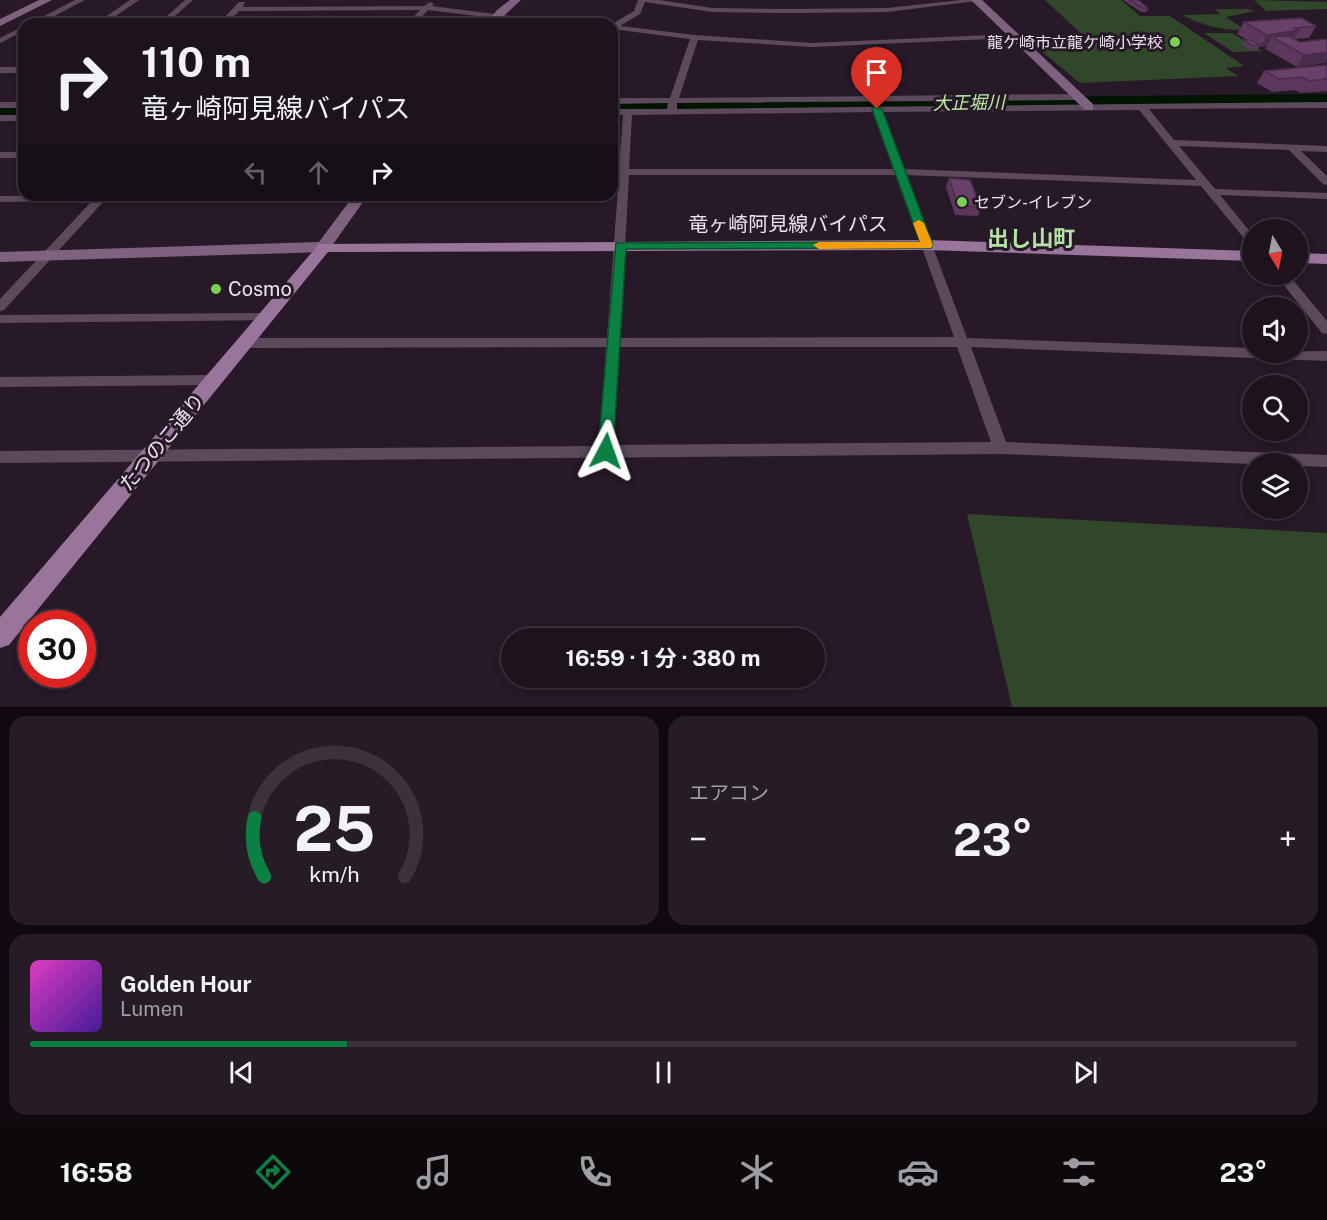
<!DOCTYPE html>
<html lang="ja">
<meta charset="utf-8">
<style>
:root{--surface:#1d131d;--page:#251c26;--text:#f1f3f6;--muted:#a09ea4;--line:#3b323b;--accent:#0b8043}
body{margin:0;font-family:"Public Sans","Noto Sans JP",sans-serif;background:var(--page);color:var(--text);height:100vh;display:flex;flex-direction:column;font-size:22px;white-space:nowrap}
*{box-sizing:border-box;margin:0}
p{font-size:20px;color:var(--muted)}
.icon{flex:none;width:33px;height:33px;fill:none;stroke:currentColor;stroke-width:2;stroke-linecap:round;stroke-linejoin:round}
.map{position:relative;height:707px;overflow:hidden}
.panel{display:flex;flex-direction:column;gap:9px;padding:9px;background:#100a10;flex:1}
.panel>*{flex:none}
.guide{position:absolute;left:18px;top:18px;width:600px;height:183px;border-radius:18px;box-shadow:0 3px 9px #0003,0 0 0 2px var(--line);background:#1d131d;color:var(--text);overflow:hidden}
.needle{width:39px;rotate:170deg}
.tools{position:absolute;left:1242px;top:219px;display:grid;gap:12px}
.tools a{display:grid;place-items:center;width:66px;height:66px;border-radius:50%;background:var(--surface);box-shadow:0 3px 9px #0003,0 0 0 2px var(--line);font-size:30px}
.speed{position:absolute;left:18px;top:610px;display:flex;gap:12px;font-size:30px;font-weight:700;text-align:center}
.speed>*{display:grid;place-content:center;width:78px;height:78px;border-radius:50%;background:var(--surface);box-shadow:0 3px 9px #0003,0 0 0 2px var(--line);line-height:1}
.speed .limit{border:9px solid #d22;background:#fff;color:#111}
.pin{position:absolute;display:grid;place-items:center;width:51px;height:51px;color:#fff;margin:-62px -26px;border-radius:50% 50% 50% 0;rotate:-45deg;box-shadow:0 0 6px #0007}
.pin .icon{rotate:45deg}
.me{position:absolute;width:66px;margin:-33px;rotate:4deg;stroke-linejoin:round;filter:drop-shadow(0 0 4px #0008)}
.turn{display:flex;align-items:center;gap:21px;height:126px;padding:0 24px;font-size:27px}
.turn .icon{width:78px;height:78px;stroke-width:2.5}
.turn b{display:block;font-size:42px;line-height:51px}
.lanes{display:flex;align-items:center;height:57px;padding:0 24px;background:#0003;justify-content:center;gap:30px;direction:ltr}
.lanes .off{opacity:.35}
.big{font-size:45px;font-weight:700;line-height:1.1}
.panel .card{flex:1;display:flex;flex-direction:column;justify-content:center;gap:9px;min-width:0;padding:0 21px;border-radius:18px;background:var(--page)}
.panel .dial{align-items:center;gap:0}
.dial svg{height:156px;overflow:visible;fill:none;stroke:var(--line);stroke-width:7;stroke-linecap:round;text-anchor:middle}
.dial text{fill:var(--text);stroke:none}
.song{display:flex;align-items:center;gap:18px}
.cover{width:72px;height:72px;border-radius:9px;background:linear-gradient(135deg,hsl(310 70% 55%),hsl(260 70% 35%))}
.played{height:6px;border-radius:3px;background:linear-gradient(90deg,var(--accent) 25%,var(--line) 25%)}
.keys{display:flex;justify-content:space-around;direction:ltr}
.heat{display:flex;justify-content:space-between;align-items:center;font-size:33px;direction:ltr}
.panel .tiles{flex:1;display:grid;gap:9px;grid-template-columns:1fr 1fr}
.card:last-child{grid-column:span 2}
.trip{position:absolute;left:501px;top:628px;width:324px;height:60px;border-radius:30px;background:var(--surface);box-shadow:0 3px 9px #0003,0 0 0 2px var(--line);font-weight:700;line-height:60px;text-align:center}
.menu{display:flex;height:96px;justify-content:space-around;align-items:center;background:#0c080c;color:var(--muted)}
.menu .icon{width:42px;height:42px}
.menu .on{color:var(--accent)}
.menu b{font-size:27px;color:var(--text)}
.map>svg:first-child{display:block}
.green{fill:#31472a}
.lines{fill:none;stroke-linecap:round;stroke-linejoin:round}
.river{fill:#001500;fill-rule:evenodd}
.street{fill:#5c4a5c;fill-rule:evenodd}
.secondary{fill:#7f6280;fill-rule:evenodd}
.primary{fill:#9a759b;fill-rule:evenodd}
.wall{fill:#5a375b}
.shaded-wall{fill:#4a2d4a}
.building{fill:#69406a;stroke:#4a2d4a;stroke-width:1.5}
.route{fill:#0b8043;stroke:#07532c;stroke-width:1.5}
.slow{fill:#f59e0b}
.poi-dot{fill:#79d157;stroke:#271927;stroke-width:2}
.labels{text-anchor:middle;stroke-width:6;stroke-linejoin:round;paint-order:stroke}
.far-poi-label{font-size:16px;fill:#ede3ed;stroke:#271927;text-anchor:end}
.far-water-label{font-size:18px;font-style:italic;fill:#b8efa5;stroke:#271927}
.street-label{font-size:20px;fill:#ede3ed;stroke:#271927}
.poi-label{font-size:20px;fill:#ede3ed;stroke:#271927;text-anchor:start}
.quarter-label{font-size:22px;font-weight:bold;fill:#b3e3a3;stroke:#271927}
</style>
<div class="map">
<svg width="1327" height="707" viewBox="0 0 1327 707">
<rect width="100%" height="100%" fill="#271927"/>
<g class="green">
<polygon points="1045,0 1121,0 1140,16 1170,16 1244,66 1226,68 1238,76 1080,83 1028,40 1086,38"/>
<polygon points="1254,0 1327,2 1327,9 1266,11"/>
<path d="M 1215,9 L 1248,9 L 1255,11 L 1226,17 L 1245,30 C 1224,31 1201,25 1182,15 L 1220,14 Z"/>
<polygon points="1204,33 1232,33 1262,51 1233,52"/>
<polygon points="967,514 1327,533 1327,707 1012,707"/>
</g>
<g class="lines">
<g class="river">
<polygon points="1327,94 1327,106 612,113 612,101"/>
<polygon points="24,107 24,119 0,120 0,108"/>
</g>
<g class="street">
<polygon points="75,0 85,0 39,24 29,24"/>
<polygon points="130,0 139,0 104,24 95,24"/>
<polygon points="185,0 193,0 166,24 158,24"/>
<path d="M 638,0 L 659,0 L 712,8 L 791,9 L 887,8 L 961,0 L 985,0 L 887,12 L 791,13 L 712,12 L 645,2 L 640,14 L 620,26 L 695,35 L 812,43 L 1012,34 L 1016,36 L 1012,38 L 812,47 L 698,40 L 679,98 L 1078,94 L 1082,97 L 1078,100 L 677,103 L 677,109 L 1327,102 L 1327,108 L 1149,109 L 1174,140 L 1327,146 L 1327,152 L 1301,151 L 1327,176 L 1327,185 L 1323,184 L 1289,150 L 1179,146 L 1215,189 L 1327,193 L 1327,199 L 1220,195 L 1252,234 L 1252,244 L 1248,243 L 1201,186 L 906,175 L 967,338 L 1252,348 L 1252,352 L 1327,351 L 1327,361 L 971,347 L 1006,442 L 1327,455 L 1327,467 L 1298,466 L 1298,464 L 1252,464 L 1001,454 L 0,463 L 0,451 L 599,446 L 606,347 L 244,348 L 237,343 L 244,338 L 607,338 L 619,175 L 612,175 L 612,169 L 619,169 L 623,115 L 612,115 L 612,109 L 667,109 L 668,103 L 612,104 L 612,98 L 670,98 L 690,39 L 612,29 L 612,24 L 634,11 ZM 1139,110 L 1196,180 L 904,169 L 883,112 ZM 874,112 L 894,169 L 629,169 L 632,115 ZM 629,175 L 896,175 L 954,337 L 620,338 ZM 619,347 L 957,347 L 991,442 L 614,445 Z"/>
<polygon points="239,2 245,2 243,7 424,6 430,2 434,4 432,6 541,20 591,19 606,24 539,24 428,10 415,24 407,24 420,10 239,11 226,24 218,24"/>
<polygon points="24,26 24,31 0,43 0,38"/>
<rect x="0" y="67" width="24" height="6"/>
<rect x="0" y="102" width="24" height="6"/>
<rect x="0" y="115" width="24" height="6"/>
<rect x="0" y="152" width="24" height="6"/>
<polygon points="301,195 296,198 104,201 4,310 0,311 0,299 92,201 0,202 0,196"/>
<polygon points="1275,274 1288,274 1327,321 1327,334 1322,333"/>
<polygon points="267,313 273,317 272,320 0,323 0,315"/>
<polygon points="213,375 218,376 220,380 218,384 213,385 0,387 0,377"/>
</g>
<g class="secondary">
<polygon points="39,0 52,0 0,26 0,19"/>
<polygon points="510,0 521,0 495,24 485,24 497,10"/>
<polygon points="971,0 982,0 1093,104 1093,110 1085,110"/>
<polygon points="354,195 368,195 329,250 324,252 0,262 0,252 319,242"/>
</g>
<g class="primary">
<polygon points="927,240 1252,251 1252,261 927,250 328,252 9,645 0,648 0,617 319,244"/>
<polygon points="1298,253 1327,254 1327,264 1298,263"/>
</g>
</g>
<g class="wall">
<polygon points="1123,0 1138,0 1148,8 1147,12 1141,12"/>
<polygon points="1244,22 1316,26 1309,38 1294,39 1300,42 1327,39 1297,67 1265,49 1267,46 1259,47 1258,49 1251,50 1241,44 1244,40 1247,40 1237,34"/>
<polygon points="1327,65 1327,91 1301,93 1295,90 1272,92 1257,83 1264,71"/>
<polygon points="949,178 981,207 978,216 955,215 946,187"/>
</g>
<g class="shaded-wall">
<polygon points="1299,30 1292,42 1272,37 1267,46 1260,47 1267,35"/>
<polygon points="1327,52 1327,63 1297,67 1304,55"/>
</g>
<g class="building">
<polygon points="1130,0 1138,0 1148,8 1143,8"/>
<polygon points="1301,18 1316,26 1295,28 1299,30 1267,35 1244,22"/>
<polygon points="1288,36 1300,42 1327,39 1327,52 1304,55 1272,37"/>
<polygon points="1244,40 1250,40 1260,45 1253,46"/>
<polygon points="1327,65 1327,79 1309,81 1303,77 1279,79 1264,71"/>
<polygon points="949,178 970,180 981,207 958,206"/>
</g>
<polygon class="route" points="874,107 882,109 933,245 931,248 626,249 613,451 611,456 606,457 600,456 598,451 616,243 920,242 872,109"/>
<polygon class="slow" points="919,220 924,223 933,245 931,248 819,249 813,245 819,242 920,242 913,223"/>
<g class="poi-dot">
<circle cx="1175" cy="42" r="6"/>
<circle cx="962" cy="202" r="6"/>
<circle cx="216" cy="289" r="6"/>
</g>
<g class="labels">
<g class="far-poi-label">
<text x="1163" y="48">龍ケ崎市立龍ケ崎小学校</text>
<text x="974" y="208" text-anchor="start">セブン-イレブン</text>
</g>
<g class="far-water-label">
<text transform="translate(969 103) rotate(-1)" y="6">大正堀川</text>
</g>
<g class="street-label">
<text x="788" y="231">竜ヶ崎阿見線バイパス</text>
<text transform="translate(162 442) rotate(-50)" y="7">たつのこ通り</text>
</g>
<g class="poi-label">
<text x="228" y="296">Cosmo</text>
</g>
<g class="quarter-label">
<text x="1031" y="246">出し山町</text>
</g>
</g>
</svg>
<div class="tools">
<a><svg class="needle" viewBox="-14 -14 28 28"><path d="M0-13l5 13h-10z" fill="#e53935"/><path d="M0 13l5-13h-10z" fill="#a09ea4"/></svg></a>
<a><svg class="icon" aria-label="sound" viewBox="0 0 24 24"><path d="M4 9h4l5-4v14l-5-4H4zM17 9q2 3 0 6"/></svg></a>
<a><svg class="icon" aria-label="search" viewBox="0 0 24 24"><circle cx="10" cy="10" r="6"/><path d="M15 15l6 6"/></svg></a>
<a><svg class="icon" aria-label="layers" viewBox="0 0 24 24"><path d="M12 4l9 5-9 5-9-5zM3 14l9 5 9-5"/></svg></a>
</div>
<div class="speed"><div class="limit">30</div></div>
<div class="pin" style="left:877px;top:109px;background:#d93025"><svg class="icon" aria-label="arrive" viewBox="0 0 24 24"><path d="M6 21V4h12l-3 4 3 4H6"/></svg></div>
<svg class="me" style="left:606px;top:451px" viewBox="-20 -20 40 40"><path d="M0-17L14 15 0 8-14 15z" fill="#0b8043" stroke="#fff" stroke-width="4"/></svg>
<div class="trip">16:59 · 1 分 · 380 m</div>
<div class="guide">
<div class="turn"><svg class="icon" aria-label="right" viewBox="0 0 24 24"><path d="M7 20v-9h11M14 6l5 5-5 5"/></svg><div><b>110 m</b>竜ヶ崎阿見線バイパス</div></div>
<div class="lanes"><svg class="icon off" aria-label="left" viewBox="0 0 24 24"><path d="M17 20v-9H6M10 6l-5 5 5 5"/></svg><svg class="icon off" aria-label="ahead" viewBox="0 0 24 24"><path d="M12 20V5M6 11l6-6 6 6"/></svg><svg class="icon" aria-label="right" viewBox="0 0 24 24"><path d="M7 20v-9h11M14 6l5 5-5 5"/></svg></div>
</div>
</div>
<section class="panel">
<div class="tiles">
<div class="card dial"><svg viewBox="0 0 100 80">
<path d="M14 69A42 42 0 1 1 86 69"/>
<path d="M14 69A42 42 0 0 1 9 39" stroke="#0b8043"/>
<text x="50" y="56" font-size="32" font-weight="700">25</text>
<text x="50" y="72" font-size="11">km/h</text>
</svg></div>
<div class="card"><p>エアコン</p>
<div class="heat"><a>−</a><b class="big">23°</b><a>+</a></div>
</div>
<div class="card">
<div class="song"><i class="cover"></i><div><b>Golden Hour</b><p>Lumen</p></div></div>
<div class="played"></div>
<div class="keys"><svg class="icon" aria-label="previous" viewBox="0 0 24 24"><path d="M18 5L8 12l10 7zM5 5v14"/></svg><svg class="icon" aria-label="pause" viewBox="0 0 24 24"><path d="M8 5v14M16 5v14"/></svg><svg class="icon" aria-label="next" viewBox="0 0 24 24"><path d="M6 5l10 7-10 7zM19 5v14"/></svg></div>
</div>
</div>
</section>
<nav class="menu">
<b>16:58</b>
<svg class="icon on" aria-label="directions" viewBox="0 0 24 24"><path d="M12 3l9 9-9 9-9-9zM9 14v-3h6M13 9l2 2-2 2"/></svg>
<svg class="icon" aria-label="music" viewBox="0 0 24 24"><path d="M9 18V5l10-2v13"/><circle cx="6" cy="18" r="3"/><circle cx="16" cy="16" r="3"/></svg>
<svg class="icon" aria-label="phone" viewBox="0 0 24 24"><path d="M5 4h4l2 5-3 2q2 4 5 5l2-3 5 2v4C11 20 4 13 5 4z"/></svg>
<svg class="icon" aria-label="climate" viewBox="0 0 24 24"><path d="M12 3v18M4 7l16 10M4 17L20 7"/></svg>
<svg class="icon" aria-label="car" viewBox="0 0 24 24"><path d="M5 17H2v-5l4-1 3-4h7l3 4 3 1v5h-3M9 17h6M6 11h13"/><circle cx="7" cy="17" r="2"/><circle cx="17" cy="17" r="2"/></svg>
<svg class="icon" aria-label="filters" viewBox="0 0 24 24"><path d="M4 7h16M4 17h16"/><circle cx="9" cy="7" r="2"/><circle cx="15" cy="17" r="2"/></svg>
<b>23°</b>
</nav>
